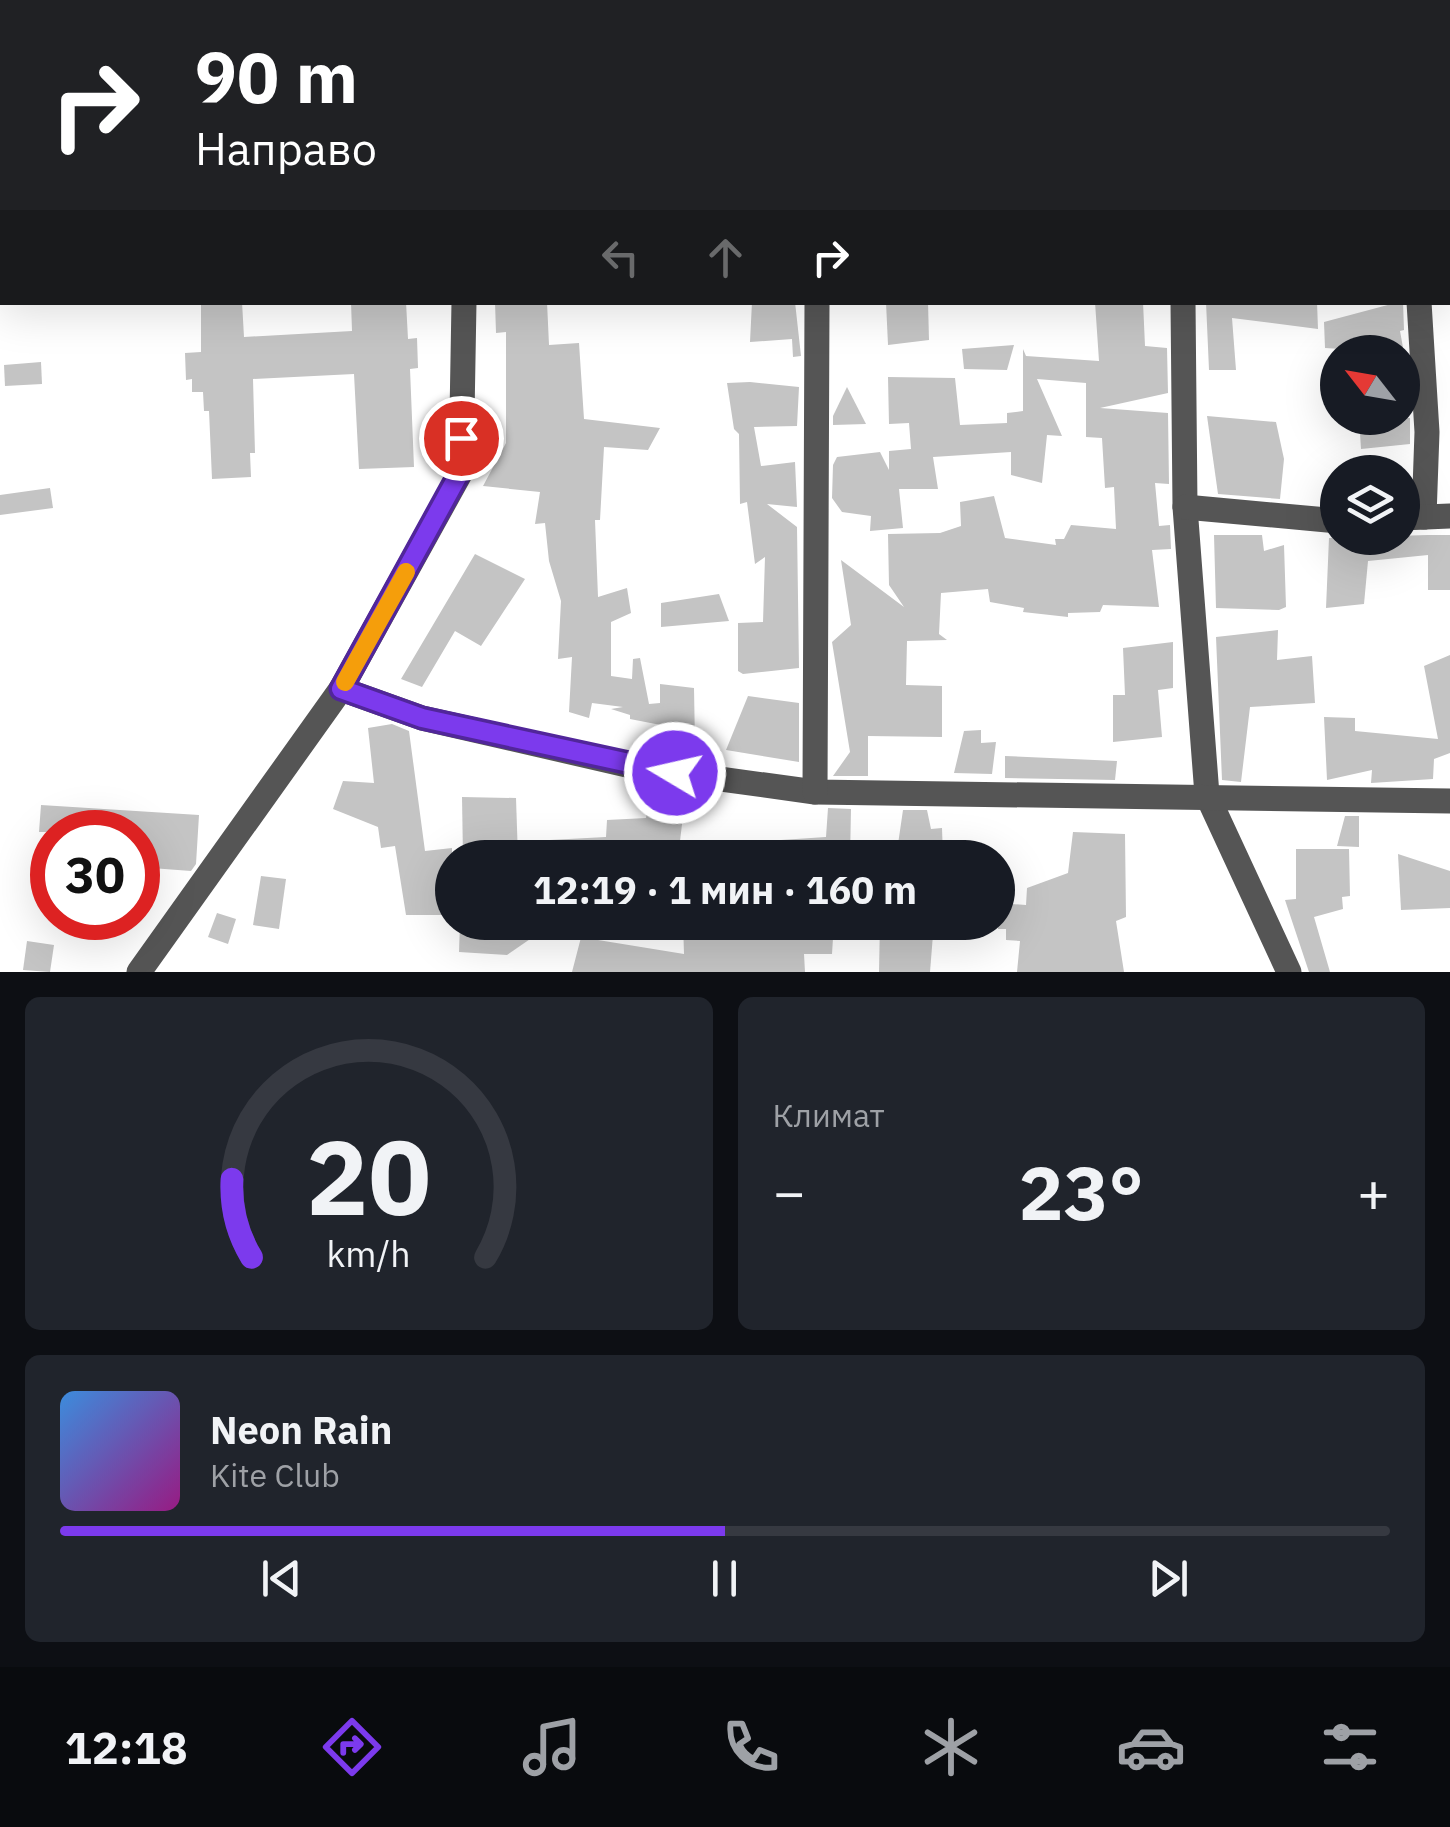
<!DOCTYPE html>
<html lang="ru">
<meta charset="utf-8">
<style>
:root{--surface:#171b24;--page:#20242c;--text:#f1f3f6;--muted:#9ea1a6;--line:#363941;--accent:#7c3aed}
body{margin:0;font-family:"IBM Plex Sans",sans-serif;background:var(--page);color:var(--text);height:100vh;display:flex;flex-direction:column;font-size:38px;white-space:nowrap}
*{box-sizing:border-box;margin:0}
p{font-size:32px;color:var(--muted)}
.icon{flex:none;width:55px;height:55px;fill:none;stroke:currentColor;stroke-width:2;stroke-linecap:round;stroke-linejoin:round}
.map{position:relative;height:972px;overflow:hidden}
.details{display:flex;flex-direction:column;gap:25px;padding:25px;background:#0d0f14;flex:1}
.details>*{flex:none}
.hud{position:absolute;left:0px;top:0px;width:1450px;height:305px;box-shadow:0 10px 40px #0002;background:#202124;color:#fff;overflow:hidden}
.needle{width:65px;rotate:301deg}
.buttons{position:absolute;left:1320px;top:335px;display:grid;gap:20px}
.buttons a{display:grid;place-items:center;width:100px;height:100px;border-radius:50%;background:var(--surface);box-shadow:0 10px 40px #0002;font-size:50px}
.speed{position:absolute;left:30px;top:810px;display:flex;gap:20px;font-size:50px;font-weight:700;text-align:center}
.speed>*{display:grid;place-content:center;width:130px;height:130px;border-radius:50%;background:var(--surface);box-shadow:0 10px 40px #0002;line-height:1}
.speed .limit{border:15px solid #d22;background:#fff;color:#111}
.pin{position:absolute;display:grid;place-items:center;width:85px;height:85px;color:#fff;margin:-42px;border:5px solid #fff;border-radius:50%;box-shadow:0 2px 10px #0007}
.me{position:absolute;width:110px;margin:-55px;rotate:279deg;stroke-linejoin:round;filter:drop-shadow(0 0 8px #0008)}
.turn{display:flex;align-items:center;gap:35px;height:210px;padding:0 30px;font-size:45px}
.turn .icon{width:130px;height:130px;stroke-width:2.5}
.turn b{display:block;font-size:70px;line-height:85px}
.lanes{display:flex;align-items:center;height:95px;padding:0 30px;background:#0003;justify-content:center;gap:50px;direction:ltr}
.lanes .off{opacity:.35}
.big{font-size:75px;font-weight:700;line-height:1.1}
.details .card{flex:1;display:flex;flex-direction:column;justify-content:center;gap:15px;min-width:0;padding:0 35px;border-radius:15px;background:var(--page)}
.details .dial{align-items:center;gap:0}
.dial svg{height:260px;overflow:visible;fill:none;stroke:var(--line);stroke-width:7;stroke-linecap:round;text-anchor:middle}
.dial text{fill:var(--text);stroke:none}
.song{display:flex;align-items:center;gap:30px}
.cover{width:120px;height:120px;border-radius:15px;background:linear-gradient(135deg,hsl(210 70% 55%),hsl(310 70% 35%))}
.played{height:10px;border-radius:5px;background:linear-gradient(90deg,var(--accent) 50%,var(--line) 50%)}
.keys{display:flex;justify-content:space-around;direction:ltr}
.heat{display:flex;justify-content:space-between;align-items:center;font-size:55px;direction:ltr}
.details .tiles{flex:1;display:grid;gap:25px;grid-template-columns:1fr 1fr}
.card:last-child{grid-column:span 2}
.trip{position:absolute;left:435px;top:840px;width:580px;height:100px;border-radius:50px;background:var(--surface);box-shadow:0 10px 40px #0002;font-weight:700;line-height:100px;text-align:center}
.tabs{display:flex;height:160px;justify-content:space-around;align-items:center;background:#090b0e;color:var(--muted)}
.tabs .icon{width:70px;height:70px}
.tabs .current{color:var(--accent)}
.tabs b{font-size:45px;color:var(--text)}
.map>svg:first-child{display:block}
.building{fill:#c4c4c4}
.lines{fill:none;stroke-linecap:round;stroke-linejoin:round}
.minor{stroke:#555;stroke-width:25}
.route-casing{stroke:#51269a;stroke-width:25}
.route{stroke:#7c3aed;stroke-width:18}
.slow{stroke:#f59e0b;stroke-width:18}
</style>
<div class="map">
<svg width="1450" height="972" viewBox="0 0 1450 972">
<rect width="100%" height="100%" fill="#fff"/>
<g class="building">
<polygon points="201,302 242,302 244,337 352,331 351,302 406,302 408,339 417,338 418,368 410,369 414,467 359,469 354,374 253,379 255,453 250,453 251,477 212,479 209,411 204,411 203,392 192,392 192,379 186,380 185,353 201,352"/>
<polygon points="495,302 547,302 549,345 579,343 584,419 660,428 648,450 604,447 600,520 595,520 598,597 627,588 631,613 611,622 611,676 632,679 633,659 640,658 649,704 660,703 660,684 694,688 695,744 721,750 722,763 667,755 671,727 630,719 630,715 611,709 623,707 592,703 589,718 569,712 572,657 558,659 561,601 549,561 545,523 535,524 540,492 483,486 506,443 506,332 496,333"/>
<polygon points="752,302 795,302 801,356 793,357 792,339 750,342"/>
<polygon points="886,302 928,302 929,340 888,345"/>
<polygon points="1095,302 1143,302 1145,346 1167,348 1168,393 1100,408 1168,413 1169,484 1155,483 1159,526 1170,525 1171,549 1152,550 1159,607 1103,605 1100,612 1068,613 1068,617 1023,612 1024,608 990,602 988,589 941,593 939,634 947,640 907,641 906,685 942,686 942,737 868,736 868,776 833,776 850,752 832,642 851,625 841,560 904,607 889,585 888,534 940,533 961,526 960,502 994,496 1005,538 1056,545 1055,539 1064,539 1071,525 1116,529 1114,487 1105,488 1102,438 1086,437 1086,383 1037,379 1062,436 1047,435 1042,483 1011,475 1011,452 933,457 938,489 899,489 903,528 870,531 871,516 842,512 832,498 833,465 837,457 880,452 889,470 889,451 911,449 909,423 889,424 888,377 955,378 960,425 1007,423 1007,413 1023,411 1023,349 1026,356 1099,361"/>
<polygon points="1206,302 1317,302 1318,329 1232,318 1236,370 1209,370"/>
<polygon points="1399,302 1403,302 1404,330 1400,331 1404,353 1325,348 1324,322"/>
<polygon points="1014,345 1007,370 964,369 962,349"/>
<polygon points="41,362 42,384 5,386 4,365"/>
<polygon points="750,382 799,387 797,426 754,427 761,466 795,462 797,507 767,504 797,527 799,668 743,674 738,671 738,623 763,622 765,557 755,564 747,502 740,504 739,434 734,429 727,383"/>
<polygon points="847,387 866,424 833,425 833,416"/>
<polygon points="1207,416 1276,422 1284,459 1280,499 1218,494"/>
<polygon points="1359,418 1410,418 1410,444 1361,449"/>
<polygon points="50,488 53,508 0,515 0,495"/>
<polygon points="1214,535 1262,535 1264,551 1284,545 1286,607 1279,610 1216,608"/>
<polygon points="1428,535 1450,535 1450,590 1428,590 1428,555 1368,561 1364,604 1326,608 1329,538"/>
<polygon points="475,554 525,579 481,646 455,631 422,687 401,679"/>
<polygon points="719,594 729,621 661,627 661,603"/>
<polygon points="1278,630 1277,660 1312,656 1315,703 1250,707 1241,782 1222,780 1216,637"/>
<polygon points="1173,642 1173,688 1158,690 1162,737 1113,742 1113,695 1125,695 1123,648"/>
<polygon points="1450,655 1450,753 1434,759 1433,779 1371,783 1372,770 1327,780 1324,717 1355,718 1355,731 1438,739 1424,666"/>
<polygon points="748,696 799,703 799,762 726,750"/>
<polygon points="392,724 409,731 425,851 452,848 452,915 406,915 395,846 381,848 378,827 333,809 343,781 374,783 368,728"/>
<polygon points="981,730 981,743 996,742 992,774 954,773 964,731"/>
<polygon points="1005,756 1117,761 1115,780 1005,778"/>
<polygon points="652,786 686,791 680,841 653,840 652,858 532,858 531,841 606,837 607,820 646,818"/>
<polygon points="462,797 516,798 518,858 463,858"/>
<polygon points="41,805 199,815 196,864 191,871 138,867 138,832 39,832"/>
<polygon points="828,808 851,809 850,858 752,858 751,842 826,837"/>
<polygon points="903,810 927,810 931,829 942,828 943,858 896,858"/>
<polygon points="1345,816 1359,816 1359,847 1337,846"/>
<polygon points="1073,832 1125,834 1126,917 1116,921 1124,972 1017,972 1020,941 1006,940 1006,929 998,929 998,903 1026,905 1027,888 1068,873"/>
<polygon points="1296,849 1349,849 1350,896 1342,897 1343,909 1314,917 1330,972 1309,972 1285,900 1296,899"/>
<polygon points="1398,854 1450,871 1450,908 1401,910"/>
<polygon points="261,876 286,879 279,929 253,925"/>
<polygon points="217,913 236,919 228,944 208,937"/>
<polygon points="460,922 506,922 536,935 507,955 459,952"/>
<polygon points="585,922 600,922 598,940 684,954 683,922 834,922 832,954 804,954 805,972 572,972"/>
<polygon points="880,922 934,922 930,972 879,972"/>
<polygon points="27,941 54,945 50,972 23,970"/>
</g>
<g class="lines">
<g class="minor">
<polyline points="447,0 447,2"/>
<polyline points="1179,0 1179,2"/>
<polyline points="79,2 79,0"/>
<polyline points="1417,2 1417,0"/>
<polyline points="1183,302 1185,507 1207,795 1289,972"/>
<polyline points="1419,302 1427,432 1424,517"/>
<polyline points="1185,507 1338,521"/>
<polyline points="1402,518 1450,516"/>
<polyline points="341,689 422,718 640,768 815,792 1450,801"/>
<polyline points="815,792 817,302"/>
<polyline points="139,972 341,689 461,472 464,302"/>
</g>
</g>
<g class="lines">
<defs>
<polyline id="route" points="461,438 460,472 341,689 422,718 675,773"/>
</defs>
<use href="#route" class="route-casing"/>
<use href="#route" class="route"/>
<polyline class="slow" points="345,682 406,572"/>
</g>
</svg>
<div class="buttons">
<a><svg class="needle" viewBox="-14 -14 28 28"><path d="M0-13l5 13h-10z" fill="#e53935"/><path d="M0 13l5-13h-10z" fill="#9ea1a6"/></svg></a>
<a><svg class="icon" aria-label="layers" viewBox="0 0 24 24"><path d="M12 4l9 5-9 5-9-5zM3 14l9 5 9-5"/></svg></a>
</div>
<div class="speed"><div class="limit">30</div></div>
<div class="pin" style="left:461px;top:438px;background:#d93025"><svg class="icon" aria-label="arrive" viewBox="0 0 24 24"><path d="M6 21V4h12l-3 4 3 4H6"/></svg></div>
<svg class="me" style="left:675px;top:773px" viewBox="-20 -20 40 40"><circle r="17" fill="#7c3aed" stroke="#fff" stroke-width="3"/><path d="M0-11L8 9 0 5-8 9z" fill="#fff"/></svg>
<div class="trip">12:19 · 1 мин · 160 m</div>
<div class="hud">
<div class="turn"><svg class="icon" aria-label="right" viewBox="0 0 24 24"><path d="M7 20v-9h11M14 6l5 5-5 5"/></svg><div><b>90 m</b>Направо</div></div>
<div class="lanes"><svg class="icon off" aria-label="left" viewBox="0 0 24 24"><path d="M17 20v-9H6M10 6l-5 5 5 5"/></svg><svg class="icon off" aria-label="ahead" viewBox="0 0 24 24"><path d="M12 20V5M6 11l6-6 6 6"/></svg><svg class="icon" aria-label="right" viewBox="0 0 24 24"><path d="M7 20v-9h11M14 6l5 5-5 5"/></svg></div>
</div>
</div>
<section class="details">
<div class="tiles">
<div class="card dial"><svg viewBox="0 0 100 80">
<path d="M14 69A42 42 0 1 1 86 69"/>
<path d="M14 69A42 42 0 0 1 8 45" stroke="#7c3aed"/>
<text x="50" y="56" font-size="32" font-weight="700">20</text>
<text x="50" y="72" font-size="11">km/h</text>
</svg></div>
<div class="card"><p>Климат</p>
<div class="heat"><a>−</a><b class="big">23°</b><a>+</a></div>
</div>
<div class="card">
<div class="song"><i class="cover"></i><div><b>Neon Rain</b><p>Kite Club</p></div></div>
<div class="played"></div>
<div class="keys"><svg class="icon" aria-label="previous" viewBox="0 0 24 24"><path d="M18 5L8 12l10 7zM5 5v14"/></svg><svg class="icon" aria-label="pause" viewBox="0 0 24 24"><path d="M8 5v14M16 5v14"/></svg><svg class="icon" aria-label="next" viewBox="0 0 24 24"><path d="M6 5l10 7-10 7zM19 5v14"/></svg></div>
</div>
</div>
</section>
<nav class="tabs">
<b>12:18</b>
<svg class="icon current" aria-label="directions" viewBox="0 0 24 24"><path d="M12 3l9 9-9 9-9-9zM9 14v-3h6M13 9l2 2-2 2"/></svg>
<svg class="icon" aria-label="music" viewBox="0 0 24 24"><path d="M9 18V5l10-2v13"/><circle cx="6" cy="18" r="3"/><circle cx="16" cy="16" r="3"/></svg>
<svg class="icon" aria-label="phone" viewBox="0 0 24 24"><path d="M5 4h4l2 5-3 2q2 4 5 5l2-3 5 2v4C11 20 4 13 5 4z"/></svg>
<svg class="icon" aria-label="climate" viewBox="0 0 24 24"><path d="M12 3v18M4 7l16 10M4 17L20 7"/></svg>
<svg class="icon" aria-label="car" viewBox="0 0 24 24"><path d="M5 17H2v-5l4-1 3-4h7l3 4 3 1v5h-3M9 17h6M6 11h13"/><circle cx="7" cy="17" r="2"/><circle cx="17" cy="17" r="2"/></svg>
<svg class="icon" aria-label="filters" viewBox="0 0 24 24"><path d="M4 7h16M4 17h16"/><circle cx="9" cy="7" r="2"/><circle cx="15" cy="17" r="2"/></svg>
</nav>
